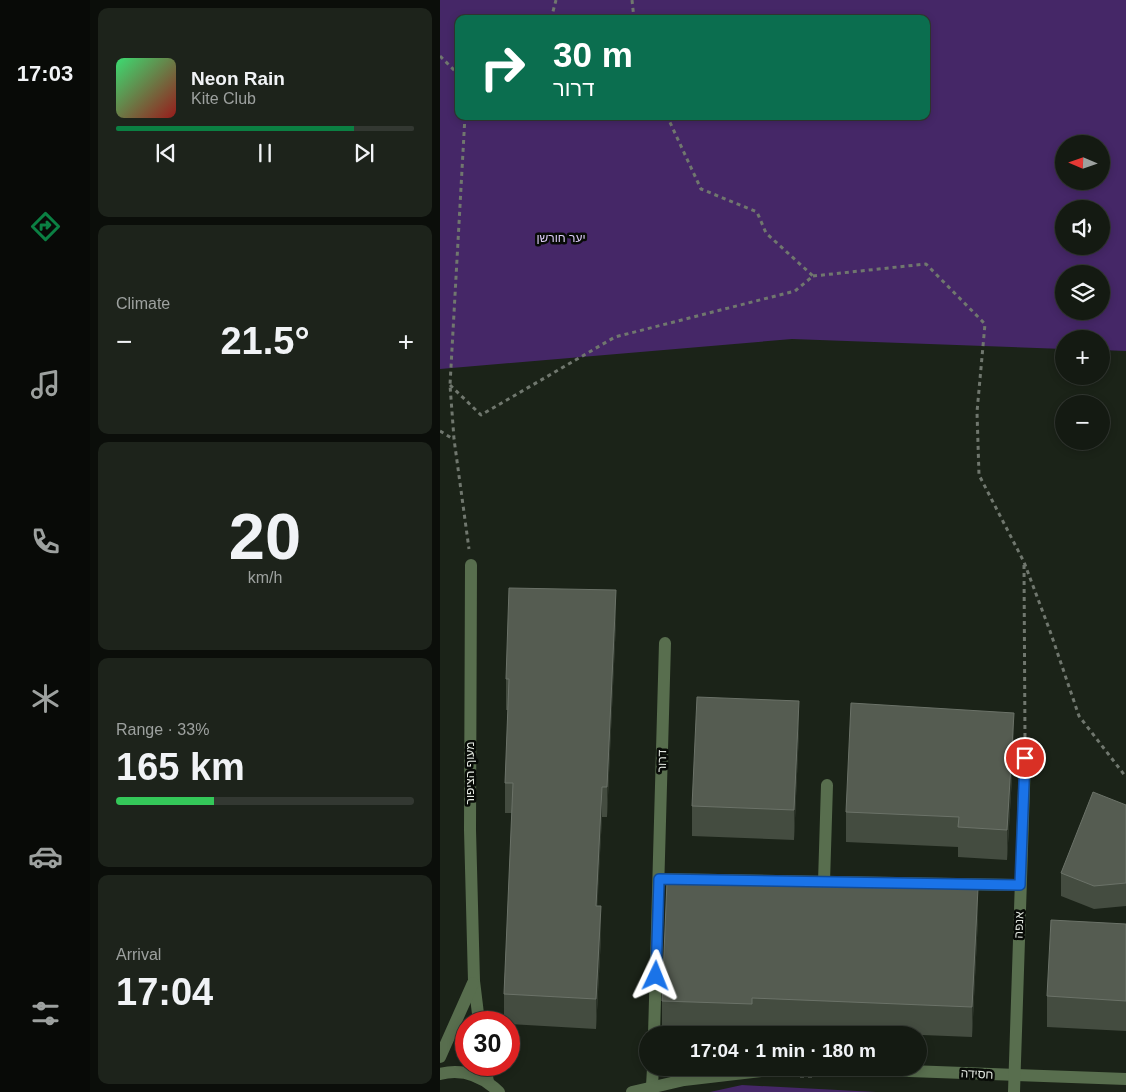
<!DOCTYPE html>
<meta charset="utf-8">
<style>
:root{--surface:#141a12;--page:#1d231b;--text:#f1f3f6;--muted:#9da19f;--line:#333832;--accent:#0b8043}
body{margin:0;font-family:Arial,"Noto Sans Hebrew",sans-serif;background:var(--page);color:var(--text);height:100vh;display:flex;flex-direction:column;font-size:19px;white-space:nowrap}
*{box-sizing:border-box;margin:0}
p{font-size:16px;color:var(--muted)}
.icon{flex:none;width:28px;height:28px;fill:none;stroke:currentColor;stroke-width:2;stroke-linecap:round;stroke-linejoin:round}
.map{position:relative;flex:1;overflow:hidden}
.drawer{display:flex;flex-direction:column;gap:8px;padding:8px;background:#0b0e0a;width:350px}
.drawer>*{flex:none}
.guide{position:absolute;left:15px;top:15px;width:475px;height:105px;border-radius:10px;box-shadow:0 2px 8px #0003,0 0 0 1px var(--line);background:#0b6e4f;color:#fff;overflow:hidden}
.needle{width:32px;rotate:272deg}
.tools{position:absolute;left:615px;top:135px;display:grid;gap:10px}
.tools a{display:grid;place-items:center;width:55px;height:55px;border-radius:50%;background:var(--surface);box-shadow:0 2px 8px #0003,0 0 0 1px var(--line);font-size:25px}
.speed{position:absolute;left:15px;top:1011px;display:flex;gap:10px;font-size:25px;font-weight:700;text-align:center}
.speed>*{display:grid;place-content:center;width:65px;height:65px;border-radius:50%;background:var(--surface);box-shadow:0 2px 8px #0003,0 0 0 1px var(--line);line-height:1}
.speed .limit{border:8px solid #d22;background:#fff;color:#111}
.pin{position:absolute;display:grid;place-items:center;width:42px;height:42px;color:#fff;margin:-21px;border:2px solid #fff;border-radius:50%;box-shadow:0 1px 5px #0007}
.me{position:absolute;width:55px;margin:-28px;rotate:2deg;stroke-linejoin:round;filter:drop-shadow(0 0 4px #0008)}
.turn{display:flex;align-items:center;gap:18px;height:105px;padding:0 15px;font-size:22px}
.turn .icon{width:65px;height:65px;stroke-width:2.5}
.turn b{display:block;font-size:35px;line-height:42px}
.big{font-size:38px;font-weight:700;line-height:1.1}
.drawer .tile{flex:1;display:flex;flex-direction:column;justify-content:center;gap:8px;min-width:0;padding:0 18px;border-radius:10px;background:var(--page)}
.drawer .dial{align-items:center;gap:0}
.dial b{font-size:65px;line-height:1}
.song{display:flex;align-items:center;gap:15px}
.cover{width:60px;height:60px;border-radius:8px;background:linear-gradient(135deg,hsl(140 70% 55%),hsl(0 70% 35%))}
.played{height:5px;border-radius:2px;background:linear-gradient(90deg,var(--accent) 80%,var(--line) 80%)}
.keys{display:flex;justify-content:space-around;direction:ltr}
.heat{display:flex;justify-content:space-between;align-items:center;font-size:28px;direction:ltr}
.charge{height:8px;border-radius:4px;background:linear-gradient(90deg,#34c759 33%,var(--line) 0)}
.trip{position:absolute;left:199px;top:1026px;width:288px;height:50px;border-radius:25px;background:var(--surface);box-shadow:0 2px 8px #0003,0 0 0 1px var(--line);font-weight:700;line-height:50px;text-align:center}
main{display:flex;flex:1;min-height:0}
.dock{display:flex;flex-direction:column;width:90px;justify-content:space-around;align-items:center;background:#080a07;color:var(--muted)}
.dock .icon{width:35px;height:35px}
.dock .active{color:var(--accent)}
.dock b{font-size:22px;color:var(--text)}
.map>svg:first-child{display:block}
.green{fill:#452767;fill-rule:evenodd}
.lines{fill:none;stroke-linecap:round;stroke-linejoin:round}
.path{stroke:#70776e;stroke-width:3;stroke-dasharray:4 4;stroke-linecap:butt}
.minor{stroke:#586e4e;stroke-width:12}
.wall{fill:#444c40}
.shaded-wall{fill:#2c3429}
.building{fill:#555c51;stroke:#6b7268}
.route-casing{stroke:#114b97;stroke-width:12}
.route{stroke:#1a73e8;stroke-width:9}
.labels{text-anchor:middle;stroke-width:5;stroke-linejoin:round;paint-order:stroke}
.park-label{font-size:12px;fill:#ddccf8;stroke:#080b07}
.street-label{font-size:12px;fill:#e2e7e0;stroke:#080b07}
</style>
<main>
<nav class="dock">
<b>17:03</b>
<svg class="icon active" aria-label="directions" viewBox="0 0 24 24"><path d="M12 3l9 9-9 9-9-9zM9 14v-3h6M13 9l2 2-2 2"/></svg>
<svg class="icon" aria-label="music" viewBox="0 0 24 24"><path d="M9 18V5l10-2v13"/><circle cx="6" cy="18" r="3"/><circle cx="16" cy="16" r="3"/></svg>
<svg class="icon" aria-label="phone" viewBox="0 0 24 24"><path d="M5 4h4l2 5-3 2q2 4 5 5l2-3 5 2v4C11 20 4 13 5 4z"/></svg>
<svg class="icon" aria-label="climate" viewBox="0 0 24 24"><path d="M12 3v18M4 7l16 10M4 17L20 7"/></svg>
<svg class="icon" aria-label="car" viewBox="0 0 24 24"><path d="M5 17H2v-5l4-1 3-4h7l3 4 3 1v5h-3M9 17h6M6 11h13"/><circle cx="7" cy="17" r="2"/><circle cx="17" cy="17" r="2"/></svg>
<svg class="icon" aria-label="filters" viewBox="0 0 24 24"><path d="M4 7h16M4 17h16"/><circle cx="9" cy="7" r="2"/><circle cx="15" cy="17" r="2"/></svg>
</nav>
<section class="drawer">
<div class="tile">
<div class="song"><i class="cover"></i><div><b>Neon Rain</b><p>Kite Club</p></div></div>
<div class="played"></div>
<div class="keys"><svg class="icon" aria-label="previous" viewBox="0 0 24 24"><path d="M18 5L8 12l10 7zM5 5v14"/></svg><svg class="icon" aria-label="pause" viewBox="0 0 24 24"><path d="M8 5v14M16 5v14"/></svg><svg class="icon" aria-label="next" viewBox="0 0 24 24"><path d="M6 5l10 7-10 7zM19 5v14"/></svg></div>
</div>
<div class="tile"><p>Climate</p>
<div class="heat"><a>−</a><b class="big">21.5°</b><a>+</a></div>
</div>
<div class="tile dial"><b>20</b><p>km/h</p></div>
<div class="tile"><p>Range · 33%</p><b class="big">165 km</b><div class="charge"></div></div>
<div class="tile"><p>Arrival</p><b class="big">17:04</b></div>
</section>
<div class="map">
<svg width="686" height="1092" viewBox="0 0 686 1092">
<rect width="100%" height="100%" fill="#1b2318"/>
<g class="green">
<path d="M 0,0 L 686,0 L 686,351 L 661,350 L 661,339 L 624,339 L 624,349 L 352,339 L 0,369 ZM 19,19 L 486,19 L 486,116 L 19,116 ZM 624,144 L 661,144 L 661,181 L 624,181 ZM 624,209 L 661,209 L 661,246 L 624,246 ZM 624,274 L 661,274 L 661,311 L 624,311 Z"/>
<polygon points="302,1085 436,1092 270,1092"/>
</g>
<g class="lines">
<g class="path">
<polyline points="192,0 194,19"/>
<polyline points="111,19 116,0"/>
<polyline points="0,56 19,75"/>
<polyline points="25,116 10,385 14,439 29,549"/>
<polyline points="373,276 486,264 545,324 537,412 539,475 584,562 610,631 639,716 686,777"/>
<polyline points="10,385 41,415 175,337 355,291 373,276 326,233 317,212 261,189 227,116"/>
<polyline points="0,431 13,439"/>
<polyline points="584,565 585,741"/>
<polyline points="360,1076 374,1076"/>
</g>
<g class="minor">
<polyline points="31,565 30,830 34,981 39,1022"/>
<polyline points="219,879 580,885"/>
<polyline points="384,882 387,785"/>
<polyline points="214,1035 225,643"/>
<polyline points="0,1057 33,983"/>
<polyline points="45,1065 48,1082"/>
<polyline points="388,1068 686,1079"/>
<path d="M 0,1074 C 23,1068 42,1076 59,1092"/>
<polyline points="212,1086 213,1068"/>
<polyline points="192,1092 244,1080 346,1068"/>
<polyline points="574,1092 585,758"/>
</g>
</g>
<g class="wall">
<polygon points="176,621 167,817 162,817 157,906 161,937 156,1029 69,1024 69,1022 64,1022 64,994 72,813 65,813 65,783 68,710 66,710 66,679"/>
<polygon points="359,731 354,840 252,836 252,806"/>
<polygon points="574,743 567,860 518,857 518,847 406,842 406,812"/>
<polygon points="686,805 686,906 654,909 621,896 621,873"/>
<polygon points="538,918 532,1037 312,1028 312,1035 222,1031 222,1001"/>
<polygon points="686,924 686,1031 607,1027 607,996"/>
</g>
<g class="shaded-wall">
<polygon points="176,590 176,621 167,817 167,787"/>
<polygon points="359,701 359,731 354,840 354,810"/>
<polygon points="574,713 574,743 567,860 567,830"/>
<polygon points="162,787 162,817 156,936 156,906"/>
<polygon points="538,888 538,918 532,1037 532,1007"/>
<polygon points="161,906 161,937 156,1029 156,999"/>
</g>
<g class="building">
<polygon points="69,588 176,590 167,787 162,787 156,906 161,906 156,999 64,994 73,783 65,783 69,679 66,679"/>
<polygon points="257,697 359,701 354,810 252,806"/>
<polygon points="411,703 574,713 567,830 518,827 519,817 406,812"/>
<polygon points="653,792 686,805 686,883 654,886 621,873"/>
<polygon points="227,881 323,885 323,882 429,886 430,883 538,888 532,1007 312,998 312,1004 222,1001"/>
<polygon points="611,920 686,924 686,1001 607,996"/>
</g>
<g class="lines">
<defs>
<polyline id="route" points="216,976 219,879 580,885 585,758"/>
</defs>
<use href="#route" class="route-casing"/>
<use href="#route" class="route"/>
</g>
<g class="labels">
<g class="park-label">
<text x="121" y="242">יער חורשן</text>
</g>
<g class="street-label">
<text transform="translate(222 761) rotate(-89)" y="4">דרור</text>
<text transform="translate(30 773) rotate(-90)" y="4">מעוף הציפור</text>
<text transform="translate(579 925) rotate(-88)" y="4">אנפה</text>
<text transform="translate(537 1074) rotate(3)" y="4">חסידה</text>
</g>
</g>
</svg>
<div class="tools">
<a><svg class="needle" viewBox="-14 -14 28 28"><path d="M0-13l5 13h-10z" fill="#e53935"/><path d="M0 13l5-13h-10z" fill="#9da19f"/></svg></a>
<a><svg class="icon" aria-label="sound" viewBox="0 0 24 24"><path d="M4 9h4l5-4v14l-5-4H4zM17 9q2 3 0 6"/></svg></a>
<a><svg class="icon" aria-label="layers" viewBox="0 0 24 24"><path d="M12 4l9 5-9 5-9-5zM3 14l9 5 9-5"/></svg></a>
<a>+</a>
<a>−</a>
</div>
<div class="speed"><div class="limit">30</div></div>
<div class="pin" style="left:585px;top:758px;background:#d93025"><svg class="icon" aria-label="arrive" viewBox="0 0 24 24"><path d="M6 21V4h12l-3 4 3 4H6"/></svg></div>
<svg class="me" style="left:216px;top:976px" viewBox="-20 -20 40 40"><path d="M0-17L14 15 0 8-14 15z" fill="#1a73e8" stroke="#fff" stroke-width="4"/></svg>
<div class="trip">17:04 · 1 min · 180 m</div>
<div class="guide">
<div class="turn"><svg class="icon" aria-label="right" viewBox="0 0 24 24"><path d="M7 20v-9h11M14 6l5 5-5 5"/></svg><div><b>30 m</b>דרור</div></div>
</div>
</div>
</main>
